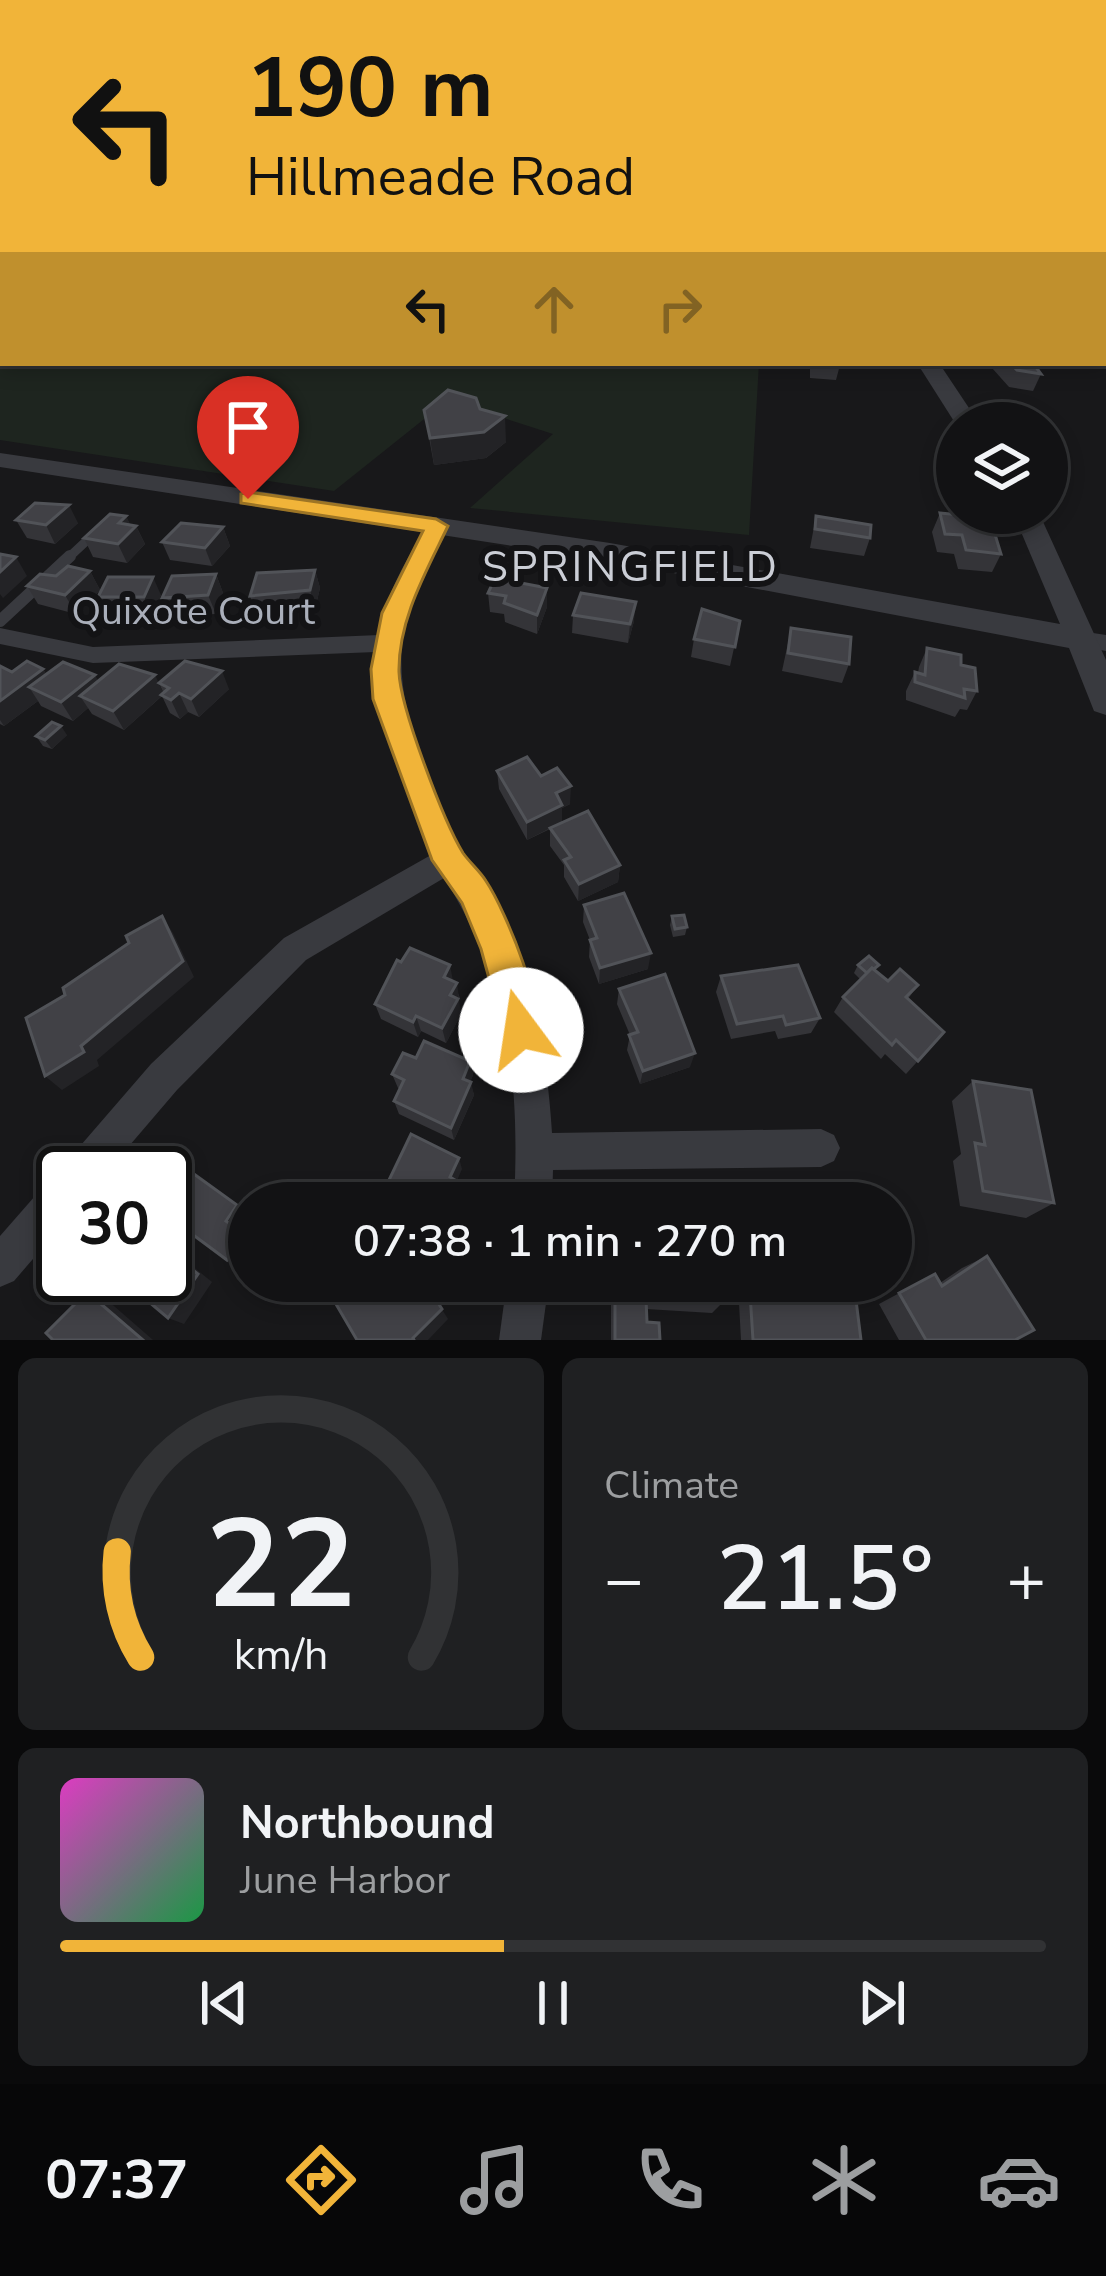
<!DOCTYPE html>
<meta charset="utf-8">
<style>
:root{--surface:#121214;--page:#1f2022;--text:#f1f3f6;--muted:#9c9ea0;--line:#313234;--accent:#f1b439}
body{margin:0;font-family:"Nunito Sans",sans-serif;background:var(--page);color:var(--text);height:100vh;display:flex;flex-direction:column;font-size:45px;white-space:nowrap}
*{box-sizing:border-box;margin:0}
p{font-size:39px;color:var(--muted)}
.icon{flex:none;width:66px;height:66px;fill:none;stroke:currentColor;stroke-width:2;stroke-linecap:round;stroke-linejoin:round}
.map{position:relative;height:1340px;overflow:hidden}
.sheet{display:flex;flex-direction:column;gap:18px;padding:18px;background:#0a0a0b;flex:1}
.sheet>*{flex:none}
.banner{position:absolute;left:0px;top:0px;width:1107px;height:366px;box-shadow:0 6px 18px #0003,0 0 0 3px var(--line);background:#f1b439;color:#111;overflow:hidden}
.tools{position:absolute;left:936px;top:402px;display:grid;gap:24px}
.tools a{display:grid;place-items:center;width:132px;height:132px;border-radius:50%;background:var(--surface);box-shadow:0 6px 18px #0003,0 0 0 3px var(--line);font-size:60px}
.speed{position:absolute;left:36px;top:1146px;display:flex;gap:24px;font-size:60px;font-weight:700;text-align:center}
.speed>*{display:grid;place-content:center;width:156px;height:156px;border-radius:50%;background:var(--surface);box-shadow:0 6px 18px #0003,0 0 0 3px var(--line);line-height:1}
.speed .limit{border:6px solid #111;border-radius:18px;background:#fff;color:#111}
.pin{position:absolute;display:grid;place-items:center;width:102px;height:102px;color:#fff;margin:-123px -51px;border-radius:50% 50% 50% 0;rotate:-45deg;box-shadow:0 0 12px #0007}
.pin .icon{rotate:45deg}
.me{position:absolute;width:132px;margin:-66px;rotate:346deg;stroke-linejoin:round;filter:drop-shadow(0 0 9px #0008)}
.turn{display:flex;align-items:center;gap:42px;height:252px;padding:0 48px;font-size:54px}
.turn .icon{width:156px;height:156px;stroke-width:2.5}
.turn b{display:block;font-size:84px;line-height:102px}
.lanes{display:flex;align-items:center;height:114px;padding:0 48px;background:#0003;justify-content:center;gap:60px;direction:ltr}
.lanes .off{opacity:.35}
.big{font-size:90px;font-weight:600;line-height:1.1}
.sheet .tile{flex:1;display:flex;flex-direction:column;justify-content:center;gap:18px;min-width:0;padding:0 42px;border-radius:18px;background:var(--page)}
.sheet .dial{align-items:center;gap:0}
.dial svg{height:312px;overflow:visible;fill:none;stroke:var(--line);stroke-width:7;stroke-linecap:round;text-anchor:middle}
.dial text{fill:var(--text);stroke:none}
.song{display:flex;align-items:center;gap:36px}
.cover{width:144px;height:144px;border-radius:18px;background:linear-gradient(135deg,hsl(310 70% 55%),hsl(140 70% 35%))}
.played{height:12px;border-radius:6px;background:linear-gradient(90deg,var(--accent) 45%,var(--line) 45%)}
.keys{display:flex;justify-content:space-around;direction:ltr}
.heat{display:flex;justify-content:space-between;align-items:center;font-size:66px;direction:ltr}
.sheet .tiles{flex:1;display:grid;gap:18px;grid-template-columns:1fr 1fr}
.tile:last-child{grid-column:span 2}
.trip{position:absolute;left:228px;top:1182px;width:684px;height:120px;border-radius:60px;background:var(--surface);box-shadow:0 6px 18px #0003,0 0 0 3px var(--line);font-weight:600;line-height:120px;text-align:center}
.tab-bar{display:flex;height:192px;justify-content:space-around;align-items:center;background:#070708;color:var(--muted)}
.tab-bar .icon{width:84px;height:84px}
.tab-bar .current{color:var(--accent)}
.tab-bar b{font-size:54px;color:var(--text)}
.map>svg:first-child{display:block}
.green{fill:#1e251f}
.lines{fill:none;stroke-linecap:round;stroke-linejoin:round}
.service-far1{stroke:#393a3f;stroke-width:9}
.service{stroke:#393a3f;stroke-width:12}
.minor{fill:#393a3f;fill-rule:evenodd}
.tertiary{fill:#393a3f;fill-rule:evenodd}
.wall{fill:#343438}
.shaded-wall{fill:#232326}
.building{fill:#414146;stroke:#515358;stroke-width:3}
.route{fill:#f1b439;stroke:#9d7525;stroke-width:3}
.labels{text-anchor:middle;stroke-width:12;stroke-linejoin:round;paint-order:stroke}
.street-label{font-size:39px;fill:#aaafba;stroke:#131315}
.neighbourhood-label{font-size:42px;letter-spacing:3px;fill:#cbced6;stroke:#131315}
</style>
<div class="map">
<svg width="1106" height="1340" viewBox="0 0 1106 1340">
<rect width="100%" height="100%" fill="#18181a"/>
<polygon class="green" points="0,264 3,363 759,363 749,535 470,508 553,434 448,400 334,491 0,440"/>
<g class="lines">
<polyline class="service-far1" points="67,559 96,532"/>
<polyline class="service" points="0,621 70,556"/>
<g class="minor">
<rect x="0" y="201" width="3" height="7"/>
<path d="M 437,520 L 447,526 C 391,625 388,673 430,780 C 439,802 445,827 458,848 C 476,880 499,909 514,944 C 538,1003 548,1069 552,1133 L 821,1129 L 834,1135 L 840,1148 L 834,1161 L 821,1167 L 553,1170 L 552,1203 L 514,1203 C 520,1084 510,981 444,878 L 306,960 L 177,1090 L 106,1173 L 63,1173 L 63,1224 L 14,1281 L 0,1287 L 0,1236 L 49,1180 L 63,1175 L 62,1173 L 68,1160 L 151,1064 L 284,938 L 431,855 L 382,714 L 376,652 L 93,663 L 0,644 L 0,628 L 93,647 L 379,635 C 385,594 408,556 430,522 Z"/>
<polygon points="1080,631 1106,635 1106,651 1072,645 1068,639 1072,633"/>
<polygon points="507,1281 549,1281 541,1340 499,1340"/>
</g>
<g class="tertiary">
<polygon points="917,363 939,363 979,423 957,426"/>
<polygon points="0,453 610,543 1060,624 1013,513 1039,513 1106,660 1106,715 1094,711 1069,648 610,561 0,467"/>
</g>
</g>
<g class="wall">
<polygon points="810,363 846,363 846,365 840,365 836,380 810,378"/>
<polygon points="994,363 1033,363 1041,374 1033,391 1009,387 992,368"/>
<polygon points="480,409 506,442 486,458 434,465 424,410"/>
<polygon points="940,513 1001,554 992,572 958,569 954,554 937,552 932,532"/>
<polygon points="126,516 130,525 136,526 145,544 127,563 93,557 84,538"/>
<polygon points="816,516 870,538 864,556 810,548"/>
<polygon points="16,520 78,523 55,544 27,538"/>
<polygon points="223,527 230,546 212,566 170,560 162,542"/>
<polygon points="315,570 320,588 315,609 256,614 250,596"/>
<polygon points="90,571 100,590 76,614 38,604 27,586 56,576"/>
<polygon points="216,574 223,593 216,614 171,616 162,598"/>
<polygon points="547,588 547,607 537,634 505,622 504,614 490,612 488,593"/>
<polygon points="161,595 152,616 107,616 98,597"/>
<polygon points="573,615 634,621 628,643 572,633"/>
<polygon points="740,621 730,666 691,657 694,639"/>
<polygon points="791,629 849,664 842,683 782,671"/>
<polygon points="927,648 961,665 977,691 967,710 960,709 955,717 906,700 906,691 915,672 918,673 919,667"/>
<polygon points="0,666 12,672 43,669 46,674 163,692 159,683 229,689 199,717 188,712 180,719 170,713 162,696 124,730 92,714 88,708 73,721 41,706 38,701 4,726 0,724"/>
<polygon points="67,735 52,749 43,746 36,736"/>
<polygon points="497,771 541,776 570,804 562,808 562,822 620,865 618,882 578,901 564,877 564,865 550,846 550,829 527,840 499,789"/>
<polygon points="584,905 648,969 599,984 589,957 590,940 583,922"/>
<polygon points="672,916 687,927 685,935 673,937 670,925"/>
<polygon points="858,965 876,970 888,981 918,985 908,999 944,1032 906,1074 885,1054 881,1059 834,1012 843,997 861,980 854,973"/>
<polygon points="721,976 820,1018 811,1033 778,1039 775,1031 731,1039 716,992"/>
<polygon points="453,981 460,998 458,1001 461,1014 446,1043 421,1031 418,1037 381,1019 375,1004"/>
<polygon points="619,989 690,1067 640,1084 627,1050 630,1035 617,1004"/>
<polygon points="416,1058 470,1061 473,1075 470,1082 474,1095 454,1140 399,1114 394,1101 400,1089 398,1088 392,1074"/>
<polygon points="973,1081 1054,1203 1026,1218 960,1206 953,1161 961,1154 952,1101"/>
<polygon points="987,1256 1015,1340 899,1340 879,1304 935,1274 940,1283 962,1268"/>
<polygon points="611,1281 720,1281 722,1303 712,1313 646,1309 647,1322 660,1340 611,1340"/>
<polygon points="811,1286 861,1340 741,1340 739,1303 755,1288 797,1297"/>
</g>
<g class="shaded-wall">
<polygon points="505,416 506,442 486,458 434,465 430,438"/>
<polygon points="69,505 78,523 55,544 46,525"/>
<polygon points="126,516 133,530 136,526 145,544 127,563 118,544 119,523"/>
<polygon points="223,527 230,546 212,566 205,548"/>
<polygon points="16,557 27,576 3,598 0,594 0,572"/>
<polygon points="315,570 320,588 315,609 310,590"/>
<polygon points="90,571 100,590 76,614 65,595"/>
<polygon points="216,574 223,593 216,614 208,595"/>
<polygon points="153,577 161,595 152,616 144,597"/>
<polygon points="547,588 547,607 537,634 537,615"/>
<polygon points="636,602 634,621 628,643 630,624"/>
<polygon points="43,669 55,687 29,687 38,701 4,726 0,720 0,701"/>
<polygon points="222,671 229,689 199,717 191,699"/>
<polygon points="95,675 105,694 80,696 88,708 73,721 61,702"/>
<polygon points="155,675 164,694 124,730 113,711"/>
<polygon points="179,693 188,712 180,719 171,700"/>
<polygon points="61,726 67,735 52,749 45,740"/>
<polygon points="571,786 570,804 562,808 562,822 527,840 527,822 556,793"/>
<polygon points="620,865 618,882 578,901 579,884"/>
<polygon points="162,916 173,933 194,977 97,1060 99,1066 62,1090 45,1076 81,1046"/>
<polygon points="651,953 648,969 599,984 600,968"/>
<polygon points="450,965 453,981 444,977"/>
<polygon points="457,983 461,1014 446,1043 442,1028 450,995"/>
<polygon points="416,1016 421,1031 418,1037 413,1022"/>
<polygon points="695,1053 690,1067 640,1084 643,1071"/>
<polygon points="470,1061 473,1075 466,1092 463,1079"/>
<polygon points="471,1082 474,1095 454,1140 451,1128"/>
<polygon points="459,1158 462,1169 456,1183 458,1190 453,1203 448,1203 446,1198 450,1177"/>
<polygon points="237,1205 249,1215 239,1230 226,1221"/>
<polygon points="245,1234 249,1237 249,1254 240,1268 227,1260"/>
<polygon points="165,1244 212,1282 184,1324 168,1318"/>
<polygon points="424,1281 448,1319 428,1340 414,1340"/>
<polygon points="87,1292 106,1299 153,1340 143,1340"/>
</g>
<g class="building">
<polygon points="1010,363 1033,363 1041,374 1017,370"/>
<polygon points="448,390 476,398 480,409 505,416 484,432 430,438 424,410"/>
<polygon points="35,503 69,505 46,525 16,520"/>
<polygon points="940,513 990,518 1001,554 966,550 962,535 945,534"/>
<polygon points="110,514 126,516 119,523 136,526 118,544 84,538"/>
<polygon points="816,516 871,525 870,538 815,529"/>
<polygon points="181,523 223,527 205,548 162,542"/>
<polygon points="0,554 16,557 0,572"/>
<polygon points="68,566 90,571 65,595 27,586 40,574 56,576"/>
<polygon points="315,570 310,590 250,596 257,573"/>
<polygon points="216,574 208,595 162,598 172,576"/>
<polygon points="108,577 153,577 144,597 98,597"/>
<polygon points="495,578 547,588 537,615 504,603 506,596 488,593"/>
<polygon points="581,593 636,602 630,624 573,615"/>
<polygon points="702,609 740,621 735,647 694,639"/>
<polygon points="791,628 851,637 849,664 788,653"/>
<polygon points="927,648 961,655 961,665 975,668 977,691 964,689 965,698 915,682 915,672 925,675"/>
<polygon points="27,661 43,669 0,701 0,666 12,672"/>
<polygon points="185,661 222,671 191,699 179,693 171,700 161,695 169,688 159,683"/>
<polygon points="63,662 95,675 61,702 29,687"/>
<polygon points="119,664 155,675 113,711 80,696"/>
<polygon points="52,722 61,726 45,740 36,736"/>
<polygon points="527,757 541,776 557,768 571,786 556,793 562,805 527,822 497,771"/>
<polygon points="588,811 620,865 579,884 564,860 571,857 550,828"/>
<polygon points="624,893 651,953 600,968 590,940 597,938 584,905"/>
<polygon points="684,915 687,927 675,929 672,916"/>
<polygon points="162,916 183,961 81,1046 84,1052 45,1076 26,1018 65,995 63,988 129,943 126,936"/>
<polygon points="410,948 450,965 444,977 457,983 450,995 458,999 442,1028 416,1016 413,1022 375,1004 397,960 401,962"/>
<polygon points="869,956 879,965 874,969 872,968 867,973 858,965"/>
<polygon points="798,965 820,1018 786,1025 783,1016 737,1024 721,976"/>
<polygon points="872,968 888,981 900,969 918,985 906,997 944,1032 918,1061 896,1040 892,1045 843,997"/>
<polygon points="665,974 695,1053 643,1071 629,1035 638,1032 619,989"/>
<polygon points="424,1041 470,1061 463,1079 471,1082 451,1128 394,1101 404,1080 392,1074 403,1053 416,1058"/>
<polygon points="973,1081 1031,1090 1054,1203 983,1191 975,1143 985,1145"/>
<polygon points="411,1134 459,1158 450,1177 455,1180 446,1198 451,1201 450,1203 378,1203"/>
<polygon points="169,1156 237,1205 226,1221 245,1234 227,1260 165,1214 165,1173 158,1173"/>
<polygon points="165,1248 198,1274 168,1318 117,1275 165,1275"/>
<polygon points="987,1256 1034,1330 1015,1340 926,1340 899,1293 935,1274 942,1286"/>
<polygon points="350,1281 424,1281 442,1309 413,1338 414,1340 357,1340 333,1299"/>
<polygon points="615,1281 720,1281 722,1303 646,1299 647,1322 659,1323 660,1340 615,1340"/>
<polygon points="811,1286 855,1292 861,1340 753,1340 750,1293 755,1288 812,1300"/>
<polygon points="87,1292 143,1340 53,1340 46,1333"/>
</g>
<linearGradient id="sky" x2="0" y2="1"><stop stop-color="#0d0d0e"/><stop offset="0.48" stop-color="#373d49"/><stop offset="1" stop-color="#373d49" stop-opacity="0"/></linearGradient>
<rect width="1106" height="363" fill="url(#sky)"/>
<path class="route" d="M 248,492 L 436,519 L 448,526 C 426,572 398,620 399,672 C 400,707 444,822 463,853 C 470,863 480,871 486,881 C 506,911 548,1013 535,1044 L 521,1050 L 507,1044 L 481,949 L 462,903 L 432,860 L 373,699 L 371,669 L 382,613 L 423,531 L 241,503 L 241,494 Z"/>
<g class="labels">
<g class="street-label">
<text x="193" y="624">Quixote Court</text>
</g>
<g class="neighbourhood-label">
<text x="631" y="581">SPRINGFIELD</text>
</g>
</g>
</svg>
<div class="tools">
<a><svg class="icon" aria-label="layers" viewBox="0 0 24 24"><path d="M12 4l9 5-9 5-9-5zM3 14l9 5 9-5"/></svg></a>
</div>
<div class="speed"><div class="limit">30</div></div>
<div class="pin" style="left:248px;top:499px;background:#d93025"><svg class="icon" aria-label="arrive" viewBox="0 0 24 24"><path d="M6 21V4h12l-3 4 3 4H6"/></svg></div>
<svg class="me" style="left:521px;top:1030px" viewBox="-20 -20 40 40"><circle r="19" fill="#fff"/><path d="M0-13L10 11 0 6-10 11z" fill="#f1b439"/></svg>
<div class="trip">07:38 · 1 min · 270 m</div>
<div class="banner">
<div class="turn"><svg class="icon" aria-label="left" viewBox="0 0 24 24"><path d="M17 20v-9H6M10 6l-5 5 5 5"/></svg><div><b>190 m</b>Hillmeade Road</div></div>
<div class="lanes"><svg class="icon" aria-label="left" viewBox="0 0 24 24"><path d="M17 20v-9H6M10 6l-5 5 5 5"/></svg><svg class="icon off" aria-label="ahead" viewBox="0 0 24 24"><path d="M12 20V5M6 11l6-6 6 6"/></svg><svg class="icon off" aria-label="right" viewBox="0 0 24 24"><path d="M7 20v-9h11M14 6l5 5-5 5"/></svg></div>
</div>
</div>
<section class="sheet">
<div class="tiles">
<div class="tile dial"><svg viewBox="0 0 100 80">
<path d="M14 69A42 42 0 1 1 86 69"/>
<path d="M14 69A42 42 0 0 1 8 42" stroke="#f1b439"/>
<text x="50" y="56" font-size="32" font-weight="700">22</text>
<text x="50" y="72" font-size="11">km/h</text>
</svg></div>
<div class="tile"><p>Climate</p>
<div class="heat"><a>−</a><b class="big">21.5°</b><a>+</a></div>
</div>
<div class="tile">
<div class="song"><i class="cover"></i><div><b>Northbound</b><p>June Harbor</p></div></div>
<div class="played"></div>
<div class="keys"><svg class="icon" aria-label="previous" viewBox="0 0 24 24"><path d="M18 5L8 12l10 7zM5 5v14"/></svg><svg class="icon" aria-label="pause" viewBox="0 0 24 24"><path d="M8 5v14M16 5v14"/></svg><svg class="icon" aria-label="next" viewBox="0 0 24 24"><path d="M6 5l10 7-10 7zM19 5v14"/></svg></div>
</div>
</div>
</section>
<nav class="tab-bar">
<b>07:37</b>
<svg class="icon current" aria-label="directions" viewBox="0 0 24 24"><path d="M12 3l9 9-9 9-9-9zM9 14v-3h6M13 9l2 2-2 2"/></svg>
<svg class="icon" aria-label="music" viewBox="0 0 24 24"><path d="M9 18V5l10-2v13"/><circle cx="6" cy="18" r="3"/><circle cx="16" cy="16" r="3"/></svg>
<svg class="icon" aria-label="phone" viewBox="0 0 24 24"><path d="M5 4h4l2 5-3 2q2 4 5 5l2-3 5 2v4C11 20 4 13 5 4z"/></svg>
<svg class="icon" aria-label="climate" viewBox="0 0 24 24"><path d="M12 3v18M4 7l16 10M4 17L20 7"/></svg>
<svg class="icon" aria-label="car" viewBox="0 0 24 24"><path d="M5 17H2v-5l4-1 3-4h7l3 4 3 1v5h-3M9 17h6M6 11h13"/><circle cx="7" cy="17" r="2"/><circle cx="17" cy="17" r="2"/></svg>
</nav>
